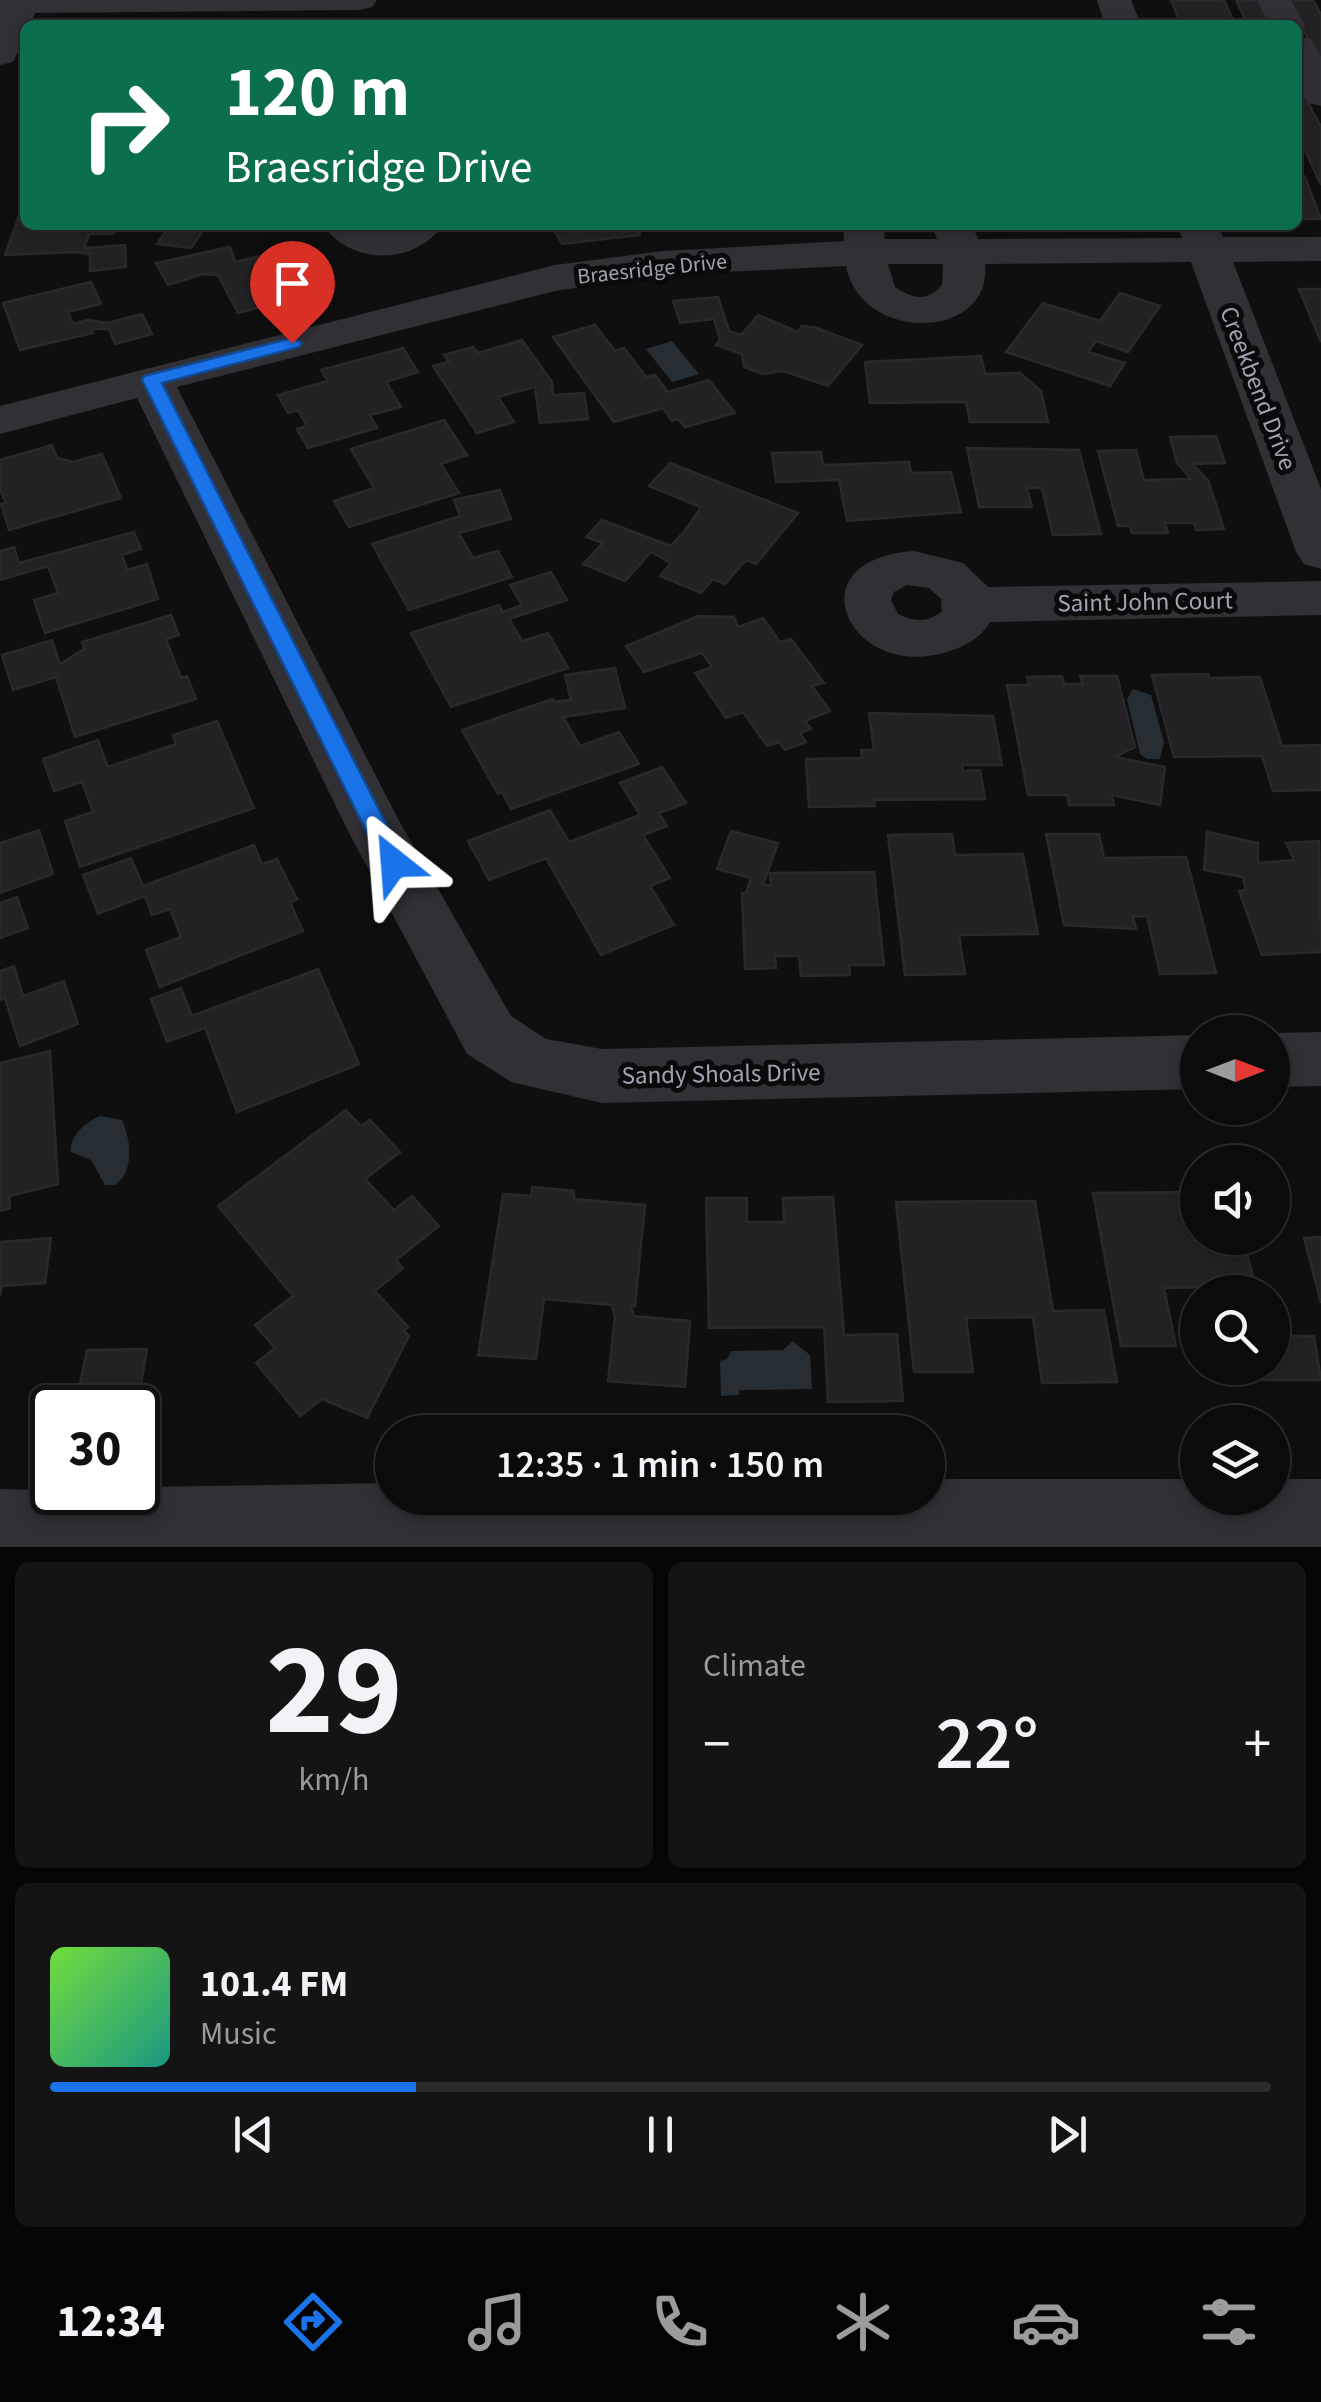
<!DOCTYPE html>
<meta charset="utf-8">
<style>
:root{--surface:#0b0b0c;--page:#141415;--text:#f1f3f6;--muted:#9a9b9d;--line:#2b2b2d;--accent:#1a73e8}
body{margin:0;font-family:"Source Sans 3",sans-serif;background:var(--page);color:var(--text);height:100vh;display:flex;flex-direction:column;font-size:38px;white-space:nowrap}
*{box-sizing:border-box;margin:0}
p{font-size:32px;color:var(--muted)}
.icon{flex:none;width:55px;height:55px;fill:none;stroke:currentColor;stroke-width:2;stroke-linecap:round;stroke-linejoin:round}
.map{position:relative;height:1547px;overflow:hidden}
.side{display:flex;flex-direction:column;gap:15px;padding:15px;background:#060607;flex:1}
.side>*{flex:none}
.top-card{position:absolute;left:20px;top:20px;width:1282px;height:210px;border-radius:15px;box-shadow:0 5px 15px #0003,0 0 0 2px var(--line);background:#0b6e4f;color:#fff;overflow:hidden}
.needle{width:65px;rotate:90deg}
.controls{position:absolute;left:1180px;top:1015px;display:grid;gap:20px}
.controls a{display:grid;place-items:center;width:110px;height:110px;border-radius:50%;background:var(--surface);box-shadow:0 5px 15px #0003,0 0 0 2px var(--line);font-size:50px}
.speed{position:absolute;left:30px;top:1385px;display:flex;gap:20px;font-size:50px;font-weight:700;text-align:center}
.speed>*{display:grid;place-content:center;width:130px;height:130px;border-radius:50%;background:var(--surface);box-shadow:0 5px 15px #0003,0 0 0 2px var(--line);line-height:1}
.speed .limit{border:5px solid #111;border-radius:15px;background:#fff;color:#111}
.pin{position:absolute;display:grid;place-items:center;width:85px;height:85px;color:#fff;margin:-102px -42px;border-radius:50% 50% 50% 0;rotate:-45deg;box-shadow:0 0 10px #0007}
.pin .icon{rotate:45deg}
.me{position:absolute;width:110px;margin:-55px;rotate:332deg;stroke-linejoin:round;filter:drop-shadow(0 0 8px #0008)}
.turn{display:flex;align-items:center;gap:35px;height:210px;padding:0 40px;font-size:45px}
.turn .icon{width:130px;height:130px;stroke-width:2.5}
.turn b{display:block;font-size:70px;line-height:85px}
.big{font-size:75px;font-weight:600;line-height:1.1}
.side .widget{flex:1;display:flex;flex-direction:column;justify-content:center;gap:15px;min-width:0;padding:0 35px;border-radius:15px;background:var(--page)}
.side .dial{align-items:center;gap:0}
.dial b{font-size:130px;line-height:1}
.song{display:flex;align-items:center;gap:30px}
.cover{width:120px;height:120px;border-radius:15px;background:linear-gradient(135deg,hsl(100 70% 55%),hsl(170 70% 35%))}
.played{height:10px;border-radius:5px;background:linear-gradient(90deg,var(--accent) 30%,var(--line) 30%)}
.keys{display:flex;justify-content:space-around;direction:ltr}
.heat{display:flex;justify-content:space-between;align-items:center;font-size:55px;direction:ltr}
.side .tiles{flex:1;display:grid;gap:15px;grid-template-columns:1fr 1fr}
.widget:last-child{grid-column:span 2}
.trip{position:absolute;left:375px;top:1415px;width:570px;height:100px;border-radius:50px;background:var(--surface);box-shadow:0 5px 15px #0003,0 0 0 2px var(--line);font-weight:600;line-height:100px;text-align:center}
.menu{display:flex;height:160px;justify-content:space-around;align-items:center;background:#040405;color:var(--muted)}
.menu .icon{width:70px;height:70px}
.menu .current{color:var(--accent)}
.menu b{font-size:45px;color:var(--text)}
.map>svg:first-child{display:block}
.water{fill:#262d33}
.building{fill:#222224;stroke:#29292c;stroke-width:2.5}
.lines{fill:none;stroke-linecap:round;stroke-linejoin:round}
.minor{fill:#303035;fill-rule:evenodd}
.route{fill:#1a73e8;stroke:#114b97;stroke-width:2.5}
.labels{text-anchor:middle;stroke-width:10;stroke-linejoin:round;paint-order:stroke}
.far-street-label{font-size:22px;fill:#a0a4b1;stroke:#0a0a0b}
.street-label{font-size:25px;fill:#a0a4b1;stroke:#0a0a0b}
</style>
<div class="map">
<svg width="1321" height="1547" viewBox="0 0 1321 1547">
<rect width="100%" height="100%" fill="#0f0f10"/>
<g class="water">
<polygon points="672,341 699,374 672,382 646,349"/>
<polygon points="1133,689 1151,695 1164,742 1160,759 1147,759 1140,754 1127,699"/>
<path d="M 100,1116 L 122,1120 C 131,1140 135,1171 115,1185 L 105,1185 L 91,1160 L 71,1152 C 70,1135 85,1123 100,1116 Z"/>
<polygon points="793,1341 810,1355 812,1389 739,1390 739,1395 721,1396 720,1361 727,1359 731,1351 783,1350"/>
</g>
<g class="building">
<polygon points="1171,0 1224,0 1235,25 1181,25"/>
<polygon points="1236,0 1259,0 1272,25 1248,25"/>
<polygon points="1289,0 1313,0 1321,15 1321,65"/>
<polygon points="1298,84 1321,127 1321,185 1298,135"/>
<polygon points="1298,170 1305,177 1321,219 1298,219"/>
<polygon points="21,210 25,210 25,225 116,225 114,234 89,234 84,248 125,245 126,267 90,271 90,254 75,252 5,255"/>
<polygon points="170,225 192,227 207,225 191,248 157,244"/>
<polygon points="551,225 637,225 640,235 562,244"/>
<polygon points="230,247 235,262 278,252 296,285 286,287 291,299 238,313 218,275 203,274 168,285 156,263"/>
<polygon points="91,282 101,304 68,312 73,324 88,320 108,323 142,314 152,334 115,344 109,329 91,329 93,333 20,350 3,303"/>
<polygon points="1299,289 1321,289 1321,342"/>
<polygon points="1120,293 1160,306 1128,352 1096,341 1088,352 1125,363 1110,386 1006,352 1043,303 1100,321"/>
<polygon points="718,297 729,331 741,335 758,315 798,332 802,326 814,327 862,345 828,386 783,371 763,374 744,367 742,354 716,345 720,340 714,319 680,323 673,301"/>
<polygon points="595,325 615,351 624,348 646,377 655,375 668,392 709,380 735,413 685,427 678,419 672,421 663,408 614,422 553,337"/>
<polygon points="522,340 552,382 553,395 584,393 588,419 540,423 535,387 498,397 514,422 477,433 433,366 449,362 444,355 473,347 478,353"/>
<polygon points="403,348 418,372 386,382 401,407 370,415 377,428 308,448 297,429 307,426 298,410 288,413 278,395 328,381 321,370"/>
<polygon points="981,356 985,374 1020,373 1041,391 1048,422 970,422 966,402 870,403 865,362"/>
<polygon points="444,420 467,455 441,464 459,493 349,527 334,501 374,488 351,449"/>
<polygon points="1216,436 1225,463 1192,464 1208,480 1224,529 1196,530 1194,523 1165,523 1168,533 1132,533 1130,526 1118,526 1098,451 1136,450 1144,480 1191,479 1177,463 1170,437"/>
<polygon points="52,445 57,458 73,462 102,454 121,498 9,530 1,504 6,503 0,489 0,460"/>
<polygon points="967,448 1079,450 1101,534 1053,535 1042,488 1027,488 1032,507 979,507"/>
<polygon points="821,452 823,465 909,462 911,473 951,472 961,512 847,521 839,480 776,482 772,453"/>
<polygon points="670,463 798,513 756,564 746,560 725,584 713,579 701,593 660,576 671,563 651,552 625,581 583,564 603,543 586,537 602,520 671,546 687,528 701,507 649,486"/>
<polygon points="500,490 511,519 459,533 473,558 498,551 512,577 409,610 372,544 460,516 454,500"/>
<polygon points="134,532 141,549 122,555 127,570 147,564 158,599 45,633 34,600 58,593 48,566 0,580 0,551 14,547 19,563"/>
<polygon points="551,572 567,600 509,619 522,641 548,633 568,668 451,707 411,633 499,605 503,612 522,605 510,585"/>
<polygon points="171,615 179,635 166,639 181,678 187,676 196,699 75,737 56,677 13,690 2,655 52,640 60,664 84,649 82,642"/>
<polygon points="698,616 734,617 738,627 763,618 780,642 791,639 824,683 812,686 830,711 805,721 811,729 800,733 806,742 785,750 779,742 767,746 743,712 726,718 695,673 712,667 702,653 644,672 626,646"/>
<polygon points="615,668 625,708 563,717 580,746 619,732 639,764 511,809 502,792 498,794 462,730 552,699 554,702 571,700 565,675"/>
<polygon points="1208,674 1209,678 1260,677 1282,746 1321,745 1321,790 1273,791 1262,756 1174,757 1152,675"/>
<polygon points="1062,676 1064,684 1083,684 1080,676 1117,676 1135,747 1115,757 1165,767 1160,805 1112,795 1114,805 1069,805 1067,795 1028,795 1007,685 1029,685 1027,677"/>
<polygon points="869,713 993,716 1002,765 962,765 963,771 980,770 985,799 874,800 875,806 809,807 806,759 862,758 861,750 874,750"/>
<polygon points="217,721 254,808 80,867 65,821 93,812 82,782 54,791 43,759 98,740 108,767 176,744 173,735"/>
<polygon points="662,767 686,803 659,813 667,826 643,835 670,878 650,886 674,925 601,955 546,858 489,880 468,841 550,810 569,842 640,815 620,783"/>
<polygon points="39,830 53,874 0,893 0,843"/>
<polygon points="731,831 778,843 763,885 771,885 770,873 874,872 884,965 849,965 850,975 801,976 799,956 775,956 776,968 745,969 742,893 746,893 751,878 717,869"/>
<polygon points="1207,832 1258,843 1258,863 1294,860 1286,843 1319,841 1321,952 1262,955 1239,891 1246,890 1243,877 1204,870"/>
<polygon points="952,834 955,855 1023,854 1038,934 959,935 965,974 905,975 888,835"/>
<polygon points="1046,834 1099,834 1104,858 1186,857 1216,973 1160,974 1147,916 1133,917 1136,929 1064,925"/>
<polygon points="254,845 262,864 277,859 297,899 290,902 303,931 160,987 146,950 181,937 170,909 152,915 145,896 98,914 83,875 131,858 143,886"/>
<polygon points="17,897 28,928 0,938 0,903"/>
<polygon points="14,966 23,996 64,981 78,1024 20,1046 5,998 0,1000 0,971"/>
<polygon points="318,969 359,1064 237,1112 205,1028 167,1042 151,999 181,988 192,1016"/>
<polygon points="50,1051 58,1184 9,1196 10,1208 0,1211 0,1063"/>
<polygon points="346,1110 361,1126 370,1120 400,1152 365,1179 394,1210 412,1196 439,1226 396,1260 403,1268 375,1291 408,1327 404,1331 409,1336 367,1418 322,1399 300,1416 256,1363 275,1348 255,1325 293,1296 218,1206"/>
<polygon points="532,1187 574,1191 574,1199 645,1205 635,1306 631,1306 634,1316 690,1321 685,1387 608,1381 615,1317 612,1305 544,1299 536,1359 478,1355 503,1194 531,1196"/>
<polygon points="1198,1192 1198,1238 1243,1238 1257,1292 1214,1292 1213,1287 1164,1288 1176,1346 1121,1346 1093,1193"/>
<polygon points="833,1197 844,1335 897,1334 903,1401 828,1402 824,1327 709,1328 706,1198 747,1198 747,1222 784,1222 783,1198"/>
<polygon points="1035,1201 1053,1311 1104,1310 1117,1382 1042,1383 1033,1317 966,1318 973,1372 914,1372 896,1202"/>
<polygon points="1321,1237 1321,1303 1304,1238"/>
<polygon points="51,1238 45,1283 2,1286 0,1296 0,1242"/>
<polygon points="1272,1336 1314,1336 1321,1380 1258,1380 1256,1368 1272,1368"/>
<polygon points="147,1349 137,1408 75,1408 87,1350"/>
</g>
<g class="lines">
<g class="minor">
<polygon points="0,0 377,0 372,7 360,10 35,13 30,25 25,25 25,37 13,62 0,65"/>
<polygon points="1097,0 1131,0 1141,25 1105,25"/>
<polygon points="1257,0 1291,0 1305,25 1298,33 1298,25 1269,25"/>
<polygon points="1298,36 1311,39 1321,57 1321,106 1308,103 1298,85"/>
<path d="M 323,225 L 364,225 L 382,231 L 398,225 L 443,225 C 415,266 350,265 323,225 Z"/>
<path d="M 843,225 L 883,225 L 885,239 L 937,239 L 932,225 L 972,225 L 978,239 L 1182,238 L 1178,225 L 1218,225 L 1223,237 L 1321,237 L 1321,261 L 1233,262 L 1321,489 L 1321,569 L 1304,564 L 1296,552 L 1191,262 L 985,264 C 993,341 861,344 846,266 L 663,275 L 555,291 L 177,387 L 398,819 L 511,1016 L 546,1039 L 602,1049 L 1198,1035 L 1198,1089 L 602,1103 L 511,1082 L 467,1054 L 347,829 L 137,398 L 0,434 L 0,406 L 555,265 L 663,251 L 844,241 ZM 888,264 L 943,264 L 942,285 C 928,302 912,299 895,287 Z"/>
<path d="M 914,551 L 963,563 L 988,587 L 1321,581 L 1321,615 L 990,622 C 980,639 965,646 947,652 C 848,682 792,559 914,551 ZM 907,585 L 929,588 L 941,599 L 942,611 C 929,623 913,622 898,614 L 891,600 L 894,592 Z"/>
<polygon points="1321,1032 1321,1086 1272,1087 1272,1033"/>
<polygon points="928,1479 1198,1479 1198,1498 1272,1498 1272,1479 1321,1479 1321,1547 0,1547 0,1489 138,1492 138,1487 392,1483 392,1498 928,1498"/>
</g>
</g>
<polygon class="route" points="292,338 302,343 299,347 162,383 406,863 402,870 386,870 382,863 142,380 144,376"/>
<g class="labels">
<g class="far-street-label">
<text transform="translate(652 268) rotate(-6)" y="8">Braesridge Drive</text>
</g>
<g class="street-label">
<text transform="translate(1259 388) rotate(69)" y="9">Creekbend Drive</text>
<text transform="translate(1145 601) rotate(-1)" y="9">Saint John Court</text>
<text transform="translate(721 1073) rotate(-1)" y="9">Sandy Shoals Drive</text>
</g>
</g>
</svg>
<div class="controls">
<a><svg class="needle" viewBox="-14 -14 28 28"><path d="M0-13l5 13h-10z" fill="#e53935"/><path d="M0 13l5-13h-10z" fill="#9a9b9d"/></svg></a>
<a><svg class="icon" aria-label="sound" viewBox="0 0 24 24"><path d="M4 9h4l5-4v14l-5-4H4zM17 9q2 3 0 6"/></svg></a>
<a><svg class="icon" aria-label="search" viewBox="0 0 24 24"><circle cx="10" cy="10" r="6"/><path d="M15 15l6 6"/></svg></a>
<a><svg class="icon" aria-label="layers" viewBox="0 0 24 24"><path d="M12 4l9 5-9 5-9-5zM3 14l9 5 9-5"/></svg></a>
</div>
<div class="speed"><div class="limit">30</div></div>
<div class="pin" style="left:292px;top:343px;background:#d93025"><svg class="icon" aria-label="arrive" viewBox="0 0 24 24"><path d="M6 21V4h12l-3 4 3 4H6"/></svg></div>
<svg class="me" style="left:394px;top:863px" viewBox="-20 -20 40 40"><path d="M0-17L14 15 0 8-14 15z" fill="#1a73e8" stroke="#fff" stroke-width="4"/></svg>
<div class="trip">12:35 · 1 min · 150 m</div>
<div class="top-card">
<div class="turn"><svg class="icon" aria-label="right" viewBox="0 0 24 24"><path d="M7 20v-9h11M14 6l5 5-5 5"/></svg><div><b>120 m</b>Braesridge Drive</div></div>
</div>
</div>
<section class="side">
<div class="tiles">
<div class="widget dial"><b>29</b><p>km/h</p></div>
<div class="widget"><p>Climate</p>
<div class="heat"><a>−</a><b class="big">22°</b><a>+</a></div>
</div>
<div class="widget">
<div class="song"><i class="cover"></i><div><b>101.4 FM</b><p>Music</p></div></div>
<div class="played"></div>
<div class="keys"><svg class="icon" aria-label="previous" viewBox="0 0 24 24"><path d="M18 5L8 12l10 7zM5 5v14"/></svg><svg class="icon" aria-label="pause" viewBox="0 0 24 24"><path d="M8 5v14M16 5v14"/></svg><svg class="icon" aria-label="next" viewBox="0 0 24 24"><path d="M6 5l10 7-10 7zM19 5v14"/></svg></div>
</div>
</div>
</section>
<nav class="menu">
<b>12:34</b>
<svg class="icon current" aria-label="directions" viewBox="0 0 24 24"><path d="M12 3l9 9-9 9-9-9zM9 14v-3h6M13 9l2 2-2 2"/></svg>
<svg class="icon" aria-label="music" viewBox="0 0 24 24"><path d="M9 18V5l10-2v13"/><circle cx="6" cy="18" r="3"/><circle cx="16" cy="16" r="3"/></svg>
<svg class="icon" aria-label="phone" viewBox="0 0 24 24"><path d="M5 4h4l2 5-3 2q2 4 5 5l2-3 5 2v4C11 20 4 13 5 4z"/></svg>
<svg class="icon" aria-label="climate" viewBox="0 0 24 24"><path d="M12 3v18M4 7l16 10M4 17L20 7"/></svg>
<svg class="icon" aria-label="car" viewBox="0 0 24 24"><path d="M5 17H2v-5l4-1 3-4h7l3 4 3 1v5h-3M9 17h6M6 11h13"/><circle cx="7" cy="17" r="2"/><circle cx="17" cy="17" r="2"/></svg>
<svg class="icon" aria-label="filters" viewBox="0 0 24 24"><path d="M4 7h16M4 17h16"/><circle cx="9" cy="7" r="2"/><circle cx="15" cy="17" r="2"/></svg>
</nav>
